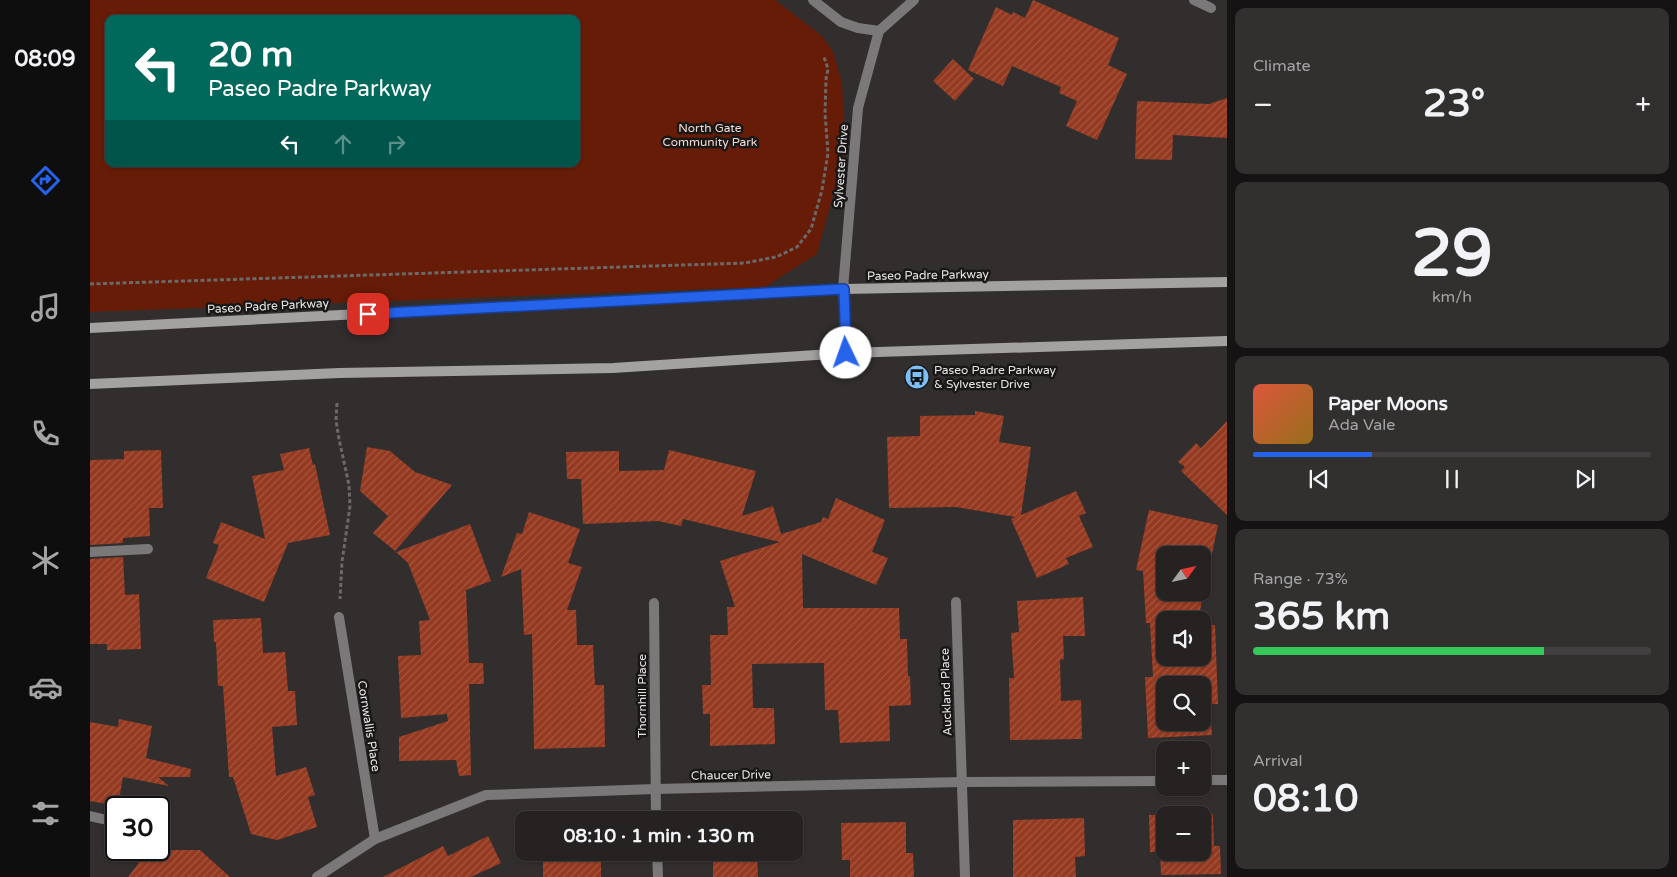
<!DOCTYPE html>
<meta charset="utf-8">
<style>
:root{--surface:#262222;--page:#322f2f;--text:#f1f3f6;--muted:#a4a4a5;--line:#423f40;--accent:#2563eb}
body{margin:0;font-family:"Varela Round",sans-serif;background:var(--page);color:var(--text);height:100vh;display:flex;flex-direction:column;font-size:19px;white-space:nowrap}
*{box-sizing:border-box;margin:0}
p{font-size:16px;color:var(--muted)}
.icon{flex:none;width:28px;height:28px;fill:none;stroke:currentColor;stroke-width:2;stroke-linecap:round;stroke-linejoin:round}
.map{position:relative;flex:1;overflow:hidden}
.side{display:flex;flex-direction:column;gap:8px;padding:8px;background:#151313;width:450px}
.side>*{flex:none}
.banner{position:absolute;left:15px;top:15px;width:475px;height:152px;border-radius:10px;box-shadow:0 1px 4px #0004,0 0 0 1px var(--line);background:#00695c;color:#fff;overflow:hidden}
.needle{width:32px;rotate:57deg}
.controls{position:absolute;left:1066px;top:546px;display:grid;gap:10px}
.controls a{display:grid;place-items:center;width:55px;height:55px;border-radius:10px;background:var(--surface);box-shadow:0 1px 4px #0004,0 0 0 1px var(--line);font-size:25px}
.speed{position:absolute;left:15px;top:796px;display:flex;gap:10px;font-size:25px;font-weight:700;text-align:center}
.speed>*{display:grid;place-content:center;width:65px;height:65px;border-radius:50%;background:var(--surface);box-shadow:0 1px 4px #0004,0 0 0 1px var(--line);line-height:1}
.speed .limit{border:2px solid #111;border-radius:8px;background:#fff;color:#111}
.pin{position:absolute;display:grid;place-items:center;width:42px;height:42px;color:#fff;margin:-21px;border-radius:10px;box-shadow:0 2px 8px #0006}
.me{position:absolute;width:55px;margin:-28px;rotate:357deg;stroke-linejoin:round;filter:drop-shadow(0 0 4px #0008)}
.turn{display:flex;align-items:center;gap:18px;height:105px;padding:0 20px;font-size:22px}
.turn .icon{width:65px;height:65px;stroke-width:2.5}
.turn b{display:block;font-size:35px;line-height:42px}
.lanes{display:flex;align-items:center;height:48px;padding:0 20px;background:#0003;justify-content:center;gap:25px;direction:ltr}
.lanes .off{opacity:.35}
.big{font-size:38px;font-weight:700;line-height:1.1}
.side .widget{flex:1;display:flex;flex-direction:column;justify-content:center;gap:8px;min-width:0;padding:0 18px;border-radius:10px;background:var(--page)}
.side .dial{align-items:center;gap:0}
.dial b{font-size:65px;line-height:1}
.song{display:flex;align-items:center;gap:15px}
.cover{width:60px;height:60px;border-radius:8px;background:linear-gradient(135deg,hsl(10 70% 55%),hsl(40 70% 35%))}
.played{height:5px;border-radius:2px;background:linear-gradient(90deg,var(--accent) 30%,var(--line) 30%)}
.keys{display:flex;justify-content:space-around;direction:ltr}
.heat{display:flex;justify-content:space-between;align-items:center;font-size:28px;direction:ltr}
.charge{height:8px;border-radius:4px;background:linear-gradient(90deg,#34c759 73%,var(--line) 0)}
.trip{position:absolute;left:425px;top:811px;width:288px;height:50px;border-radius:10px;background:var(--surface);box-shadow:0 1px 4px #0004,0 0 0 1px var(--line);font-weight:700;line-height:50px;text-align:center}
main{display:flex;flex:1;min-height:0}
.tab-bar{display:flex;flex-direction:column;width:90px;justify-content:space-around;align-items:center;background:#0f0e0e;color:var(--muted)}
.tab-bar .icon{width:35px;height:35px}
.tab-bar .on{color:var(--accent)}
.tab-bar b{font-size:22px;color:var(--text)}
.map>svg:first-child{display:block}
.green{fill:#661c07;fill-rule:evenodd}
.building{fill:url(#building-hatch);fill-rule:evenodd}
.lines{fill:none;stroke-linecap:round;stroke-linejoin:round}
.path{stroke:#6c6968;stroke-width:3;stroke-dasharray:4 2.5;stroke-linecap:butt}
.street{stroke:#7a7878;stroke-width:10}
.secondary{stroke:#a4a1a1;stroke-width:10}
.route-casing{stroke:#184099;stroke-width:12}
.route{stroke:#2563eb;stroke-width:9}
.labels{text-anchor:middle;stroke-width:5;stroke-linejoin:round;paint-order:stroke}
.park-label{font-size:12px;fill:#f4d9d2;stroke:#181716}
.street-label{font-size:12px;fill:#e8e6e5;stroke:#181716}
.poi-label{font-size:12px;fill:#e8e6e5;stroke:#181716;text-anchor:start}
</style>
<main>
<nav class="tab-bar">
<b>08:09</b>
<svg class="icon on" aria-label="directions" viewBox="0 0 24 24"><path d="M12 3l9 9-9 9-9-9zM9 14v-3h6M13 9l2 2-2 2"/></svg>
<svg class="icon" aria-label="music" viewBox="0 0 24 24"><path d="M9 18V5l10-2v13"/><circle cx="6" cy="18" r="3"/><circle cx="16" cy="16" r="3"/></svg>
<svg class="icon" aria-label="phone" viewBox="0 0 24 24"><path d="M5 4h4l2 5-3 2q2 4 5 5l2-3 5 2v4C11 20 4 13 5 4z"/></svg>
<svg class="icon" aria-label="climate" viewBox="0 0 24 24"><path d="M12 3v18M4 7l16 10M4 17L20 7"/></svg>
<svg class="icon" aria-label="car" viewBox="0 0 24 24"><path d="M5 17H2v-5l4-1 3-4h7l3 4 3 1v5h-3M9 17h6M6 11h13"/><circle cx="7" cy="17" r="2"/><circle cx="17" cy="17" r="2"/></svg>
<svg class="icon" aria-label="filters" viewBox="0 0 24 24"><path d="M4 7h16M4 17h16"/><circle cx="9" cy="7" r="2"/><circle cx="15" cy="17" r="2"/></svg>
</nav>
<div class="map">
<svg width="1137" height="877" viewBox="0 0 1137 877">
<defs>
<pattern id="building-hatch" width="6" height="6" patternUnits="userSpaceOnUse" patternTransform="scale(1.25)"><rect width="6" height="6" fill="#953a21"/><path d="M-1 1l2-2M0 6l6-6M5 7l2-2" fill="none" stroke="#a45641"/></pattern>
</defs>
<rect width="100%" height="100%" fill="#322e2d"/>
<path class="green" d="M 0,0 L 685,0 L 731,35 L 743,52 L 752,83 L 755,150 L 727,254 L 675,287 L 0,312 ZM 19,19 L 486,19 L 486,164 L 19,164 Z"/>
<g class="building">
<polygon points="943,0 1029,38 1018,65 1037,74 1007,140 976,126 987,101 969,93 971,87 922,66 913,86 878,70 906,7 922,15 923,12 935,18"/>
<polygon points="863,59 884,79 865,101 843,81"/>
<polygon points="1137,98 1137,138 1083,135 1082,160 1045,159 1047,101 1119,104"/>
<polygon points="885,411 914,416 909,442 941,447 931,515 986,491 996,513 989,516 1003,547 976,558 979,564 947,578 921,519 925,517 866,507 799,508 797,437 830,436 830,416 885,415"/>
<polygon points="1137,421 1137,515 1091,471 1095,467 1088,462 1106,443 1111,448"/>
<polygon points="277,447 300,451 325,472 362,485 305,551 283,533 298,516 270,491"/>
<polygon points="219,448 223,465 225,464 240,535 198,543 174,602 116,578 129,545 123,543 131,522 175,539 162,476 194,470 190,454"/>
<polygon points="71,450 73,508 59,508 60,536 33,538 33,543 0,545 0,460 34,459 34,451"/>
<polygon points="579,450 666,471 652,516 683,506 691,534 731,522 733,517 738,519 746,498 795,520 782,552 798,558 786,585 712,554 713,608 809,608 810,639 817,639 818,676 820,676 821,705 799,706 800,741 750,743 748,710 735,710 734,663 662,664 663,708 684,708 685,744 620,746 620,714 613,714 612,685 621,685 620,635 638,635 637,607 645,607 630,561 690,542 593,519 591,526 568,521 493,524 491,479 477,479 476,452 529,451 529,471 574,470"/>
<path d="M 1059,510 L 1128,525 L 1108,620 L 1075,620 L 1075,658 L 1112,658 L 1112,625 L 1125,625 L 1128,704 L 1120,704 L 1122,735 L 1058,738 L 1055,677 L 1063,677 L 1060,623 L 1056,623 L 1053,571 L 1046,570 ZM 1075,555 L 1112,555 L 1112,592 L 1075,592 ZM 1075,685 L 1112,685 L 1112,722 L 1075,722 Z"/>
<polygon points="439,512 490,529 478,563 492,567 477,610 486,610 487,645 503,645 505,685 514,685 515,747 444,749 442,634 434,635 431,569 411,577 427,533 432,534"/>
<polygon points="380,524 401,581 376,590 379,663 393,663 394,684 379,684 381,775 369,776 366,760 309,761 309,737 358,721 357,714 311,718 308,656 331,655 329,621 340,620 318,563 306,552"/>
<polygon points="33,557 35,595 49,594 51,649 17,650 17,644 0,644 0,559"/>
<polygon points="993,597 995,636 973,636 974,659 970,660 971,701 991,700 992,739 920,740 919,678 924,678 921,633 929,632 927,601"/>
<polygon points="171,618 173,653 195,652 198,691 205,691 207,725 182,727 186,776 216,767 225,795 218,797 227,827 187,840 161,834 143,777 139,777 133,686 128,686 126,642 124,642 123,620"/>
<polygon points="29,719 62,726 56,758 101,769 100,777 68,777 79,786 33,777 28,806 0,801 0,722 28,727"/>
<path d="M 1123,814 L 1124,846 L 1130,846 L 1131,874 L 1071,875 L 1070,852 L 1060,852 L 1059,815 ZM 1075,815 L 1112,815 L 1112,852 L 1075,852 Z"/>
<polygon points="994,818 995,856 985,857 986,877 923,877 923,820"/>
<polygon points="816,822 816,853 823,853 824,877 760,877 760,860 752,860 751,823"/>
<polygon points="398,836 411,863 381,877 293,877 353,846 358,856"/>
<polygon points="34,850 110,850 140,877 38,877 49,863"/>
<rect x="453" y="852" width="58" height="25"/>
<polygon points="623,852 667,852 668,877 623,877"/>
</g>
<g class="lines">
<g class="path">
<polyline points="0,284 655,263 686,257 707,247 721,229 732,190 738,153 735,113 736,79 738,69 734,57"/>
<polyline points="247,403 246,420 249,439 259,485 260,506 252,562 250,599"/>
</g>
<g class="street">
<polyline points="723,0 751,22 768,28 789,31"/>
<polyline points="1104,0 1121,8"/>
<polyline points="757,353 753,289 768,108 789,31 824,0"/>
<polyline points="0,552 58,549"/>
<polyline points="866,602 875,877"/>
<polyline points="564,603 566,820"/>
<polyline points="249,617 285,839"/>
<polyline points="1112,780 1137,780"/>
<polyline points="0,816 17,820"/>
<polyline points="567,852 568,877"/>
<polyline points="227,877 285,839 396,795 565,789 872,782 1075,781"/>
</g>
<g class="secondary">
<polyline points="0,328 753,289 1137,282"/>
<polyline points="0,384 249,373 523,368 757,353 1137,341"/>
</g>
</g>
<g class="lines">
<defs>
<polyline id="route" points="278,314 754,289 756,353"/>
</defs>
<use href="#route" class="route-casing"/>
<use href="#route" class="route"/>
</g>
<defs>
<symbol id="bus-disc" viewBox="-11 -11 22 22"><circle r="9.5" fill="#7bbef8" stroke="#181716"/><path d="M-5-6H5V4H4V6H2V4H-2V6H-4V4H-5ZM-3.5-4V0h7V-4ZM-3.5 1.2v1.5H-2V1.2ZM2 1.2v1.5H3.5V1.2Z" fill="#111"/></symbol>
</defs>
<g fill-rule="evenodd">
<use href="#bus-disc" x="813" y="363" width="28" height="28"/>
</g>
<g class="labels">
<g class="park-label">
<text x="620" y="132">North Gate<tspan x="620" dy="14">Community Park</tspan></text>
</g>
<g class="street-label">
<text transform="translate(751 166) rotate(-86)" y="4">Sylvester Drive</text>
<text transform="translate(838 275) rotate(-1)" y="4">Paseo Padre Parkway</text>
<text transform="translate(178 306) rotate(-3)" y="4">Paseo Padre Parkway</text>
<text transform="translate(856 692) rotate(-92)" y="4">Auckland Place</text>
<text transform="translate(552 696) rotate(-90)" y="4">Thornhill Place</text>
<text transform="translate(279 726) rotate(81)" y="4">Cornwallis Place</text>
<text transform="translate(641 775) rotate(-1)" y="4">Chaucer Drive</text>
</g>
<g class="poi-label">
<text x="844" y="374">Paseo Padre Parkway<tspan x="844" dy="14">&amp; Sylvester Drive</tspan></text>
</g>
</g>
</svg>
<div class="controls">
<a><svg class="needle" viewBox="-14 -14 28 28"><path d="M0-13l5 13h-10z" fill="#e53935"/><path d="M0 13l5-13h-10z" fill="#a4a4a5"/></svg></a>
<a><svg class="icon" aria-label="sound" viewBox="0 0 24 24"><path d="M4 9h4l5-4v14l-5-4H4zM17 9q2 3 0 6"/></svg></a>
<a><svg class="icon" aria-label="search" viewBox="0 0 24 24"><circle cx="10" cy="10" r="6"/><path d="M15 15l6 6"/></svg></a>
<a>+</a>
<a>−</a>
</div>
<div class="speed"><div class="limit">30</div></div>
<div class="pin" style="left:278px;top:314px;background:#d93025"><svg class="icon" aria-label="arrive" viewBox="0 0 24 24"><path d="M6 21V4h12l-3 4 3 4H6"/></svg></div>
<svg class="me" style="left:756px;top:353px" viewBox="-20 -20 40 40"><circle r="19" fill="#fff"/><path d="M0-13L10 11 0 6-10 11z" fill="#2563eb"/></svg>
<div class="trip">08:10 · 1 min · 130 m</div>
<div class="banner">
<div class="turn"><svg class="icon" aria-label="left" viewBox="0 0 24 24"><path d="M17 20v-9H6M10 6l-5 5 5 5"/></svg><div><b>20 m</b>Paseo Padre Parkway</div></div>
<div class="lanes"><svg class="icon" aria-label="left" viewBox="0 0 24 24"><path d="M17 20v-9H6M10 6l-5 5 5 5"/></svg><svg class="icon off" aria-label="ahead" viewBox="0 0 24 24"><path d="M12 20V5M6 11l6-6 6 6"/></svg><svg class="icon off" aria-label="right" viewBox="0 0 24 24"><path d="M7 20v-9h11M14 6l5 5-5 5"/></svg></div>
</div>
</div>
<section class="side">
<div class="widget"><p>Climate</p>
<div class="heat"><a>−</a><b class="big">23°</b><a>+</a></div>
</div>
<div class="widget dial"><b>29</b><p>km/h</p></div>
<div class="widget">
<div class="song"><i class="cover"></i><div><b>Paper Moons</b><p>Ada Vale</p></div></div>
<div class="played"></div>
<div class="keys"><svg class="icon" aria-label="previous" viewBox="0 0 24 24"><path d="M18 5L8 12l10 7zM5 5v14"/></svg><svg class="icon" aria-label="pause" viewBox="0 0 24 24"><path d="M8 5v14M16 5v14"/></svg><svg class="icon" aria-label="next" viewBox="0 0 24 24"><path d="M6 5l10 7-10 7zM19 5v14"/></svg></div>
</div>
<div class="widget"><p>Range · 73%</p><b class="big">365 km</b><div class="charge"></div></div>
<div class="widget"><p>Arrival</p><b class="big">08:10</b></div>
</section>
</main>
